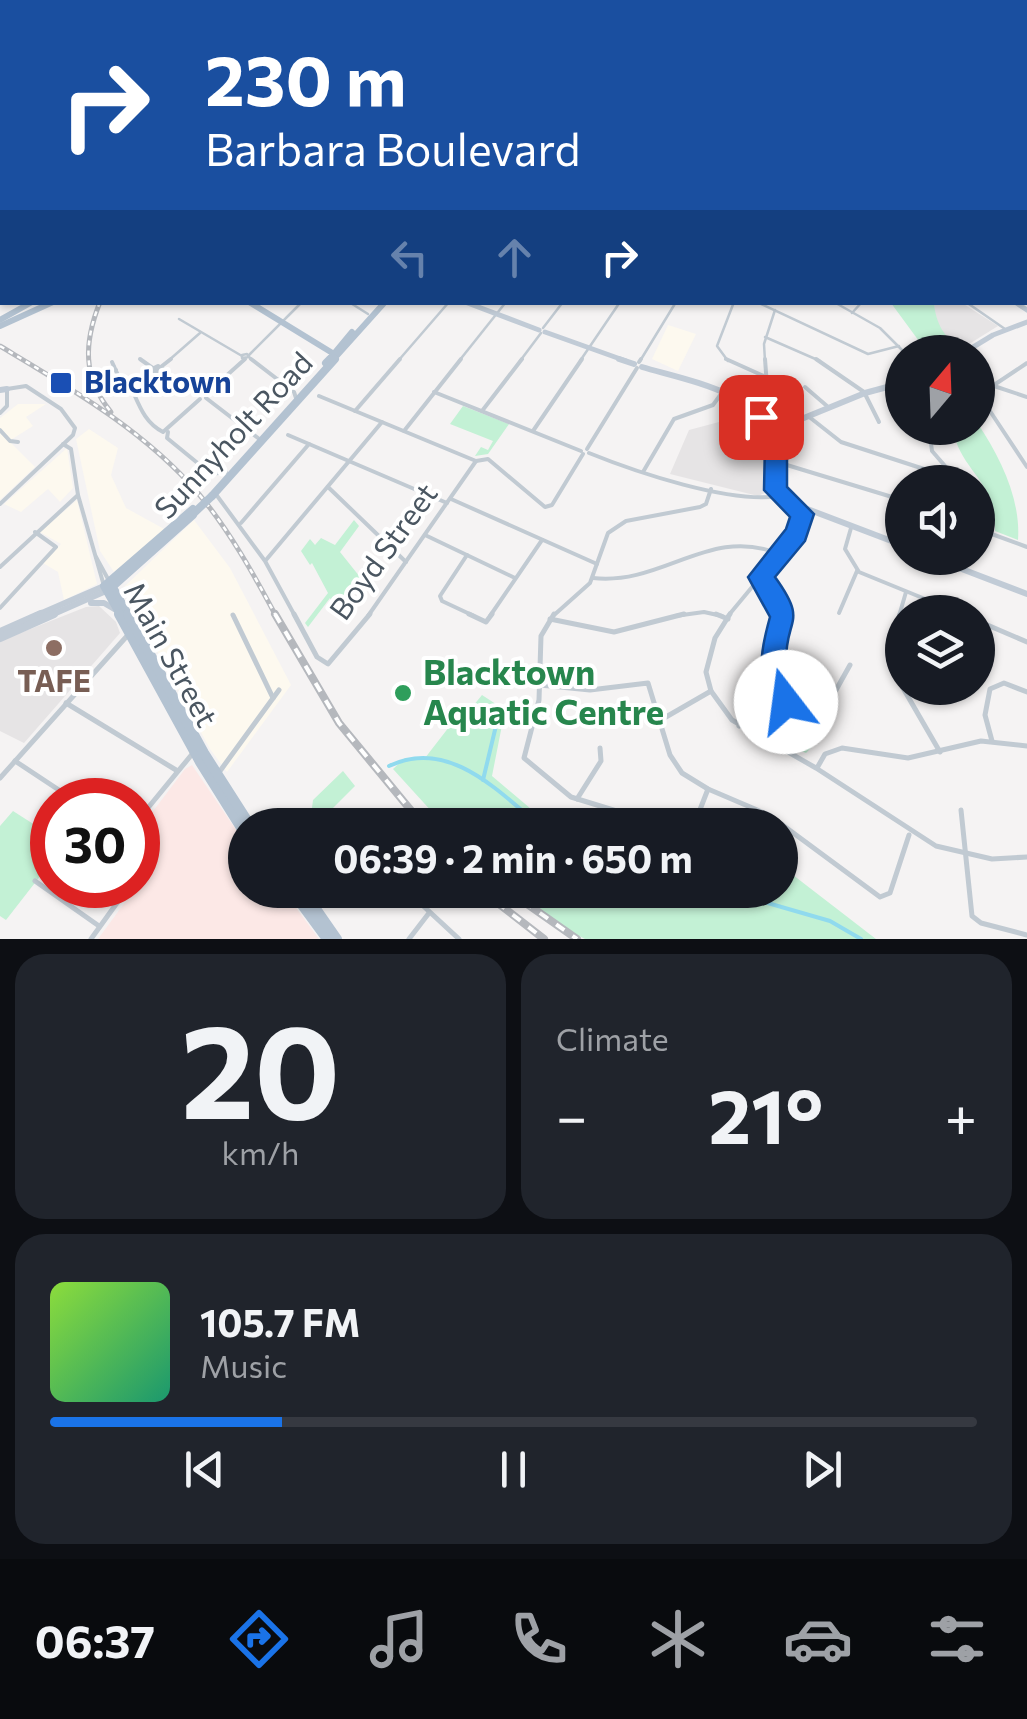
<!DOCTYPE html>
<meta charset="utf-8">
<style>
:root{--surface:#171b24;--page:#20242c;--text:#f1f3f6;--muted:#9ea1a6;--line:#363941;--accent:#1a73e8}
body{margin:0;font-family:Commissioner,sans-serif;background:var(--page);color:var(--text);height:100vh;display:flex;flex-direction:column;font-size:38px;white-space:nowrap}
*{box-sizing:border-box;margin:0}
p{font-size:32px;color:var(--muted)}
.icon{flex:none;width:55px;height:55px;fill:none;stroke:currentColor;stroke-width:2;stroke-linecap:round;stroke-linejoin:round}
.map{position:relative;height:939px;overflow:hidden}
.drawer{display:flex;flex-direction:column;gap:15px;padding:15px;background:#0d0f14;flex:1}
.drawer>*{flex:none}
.guide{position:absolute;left:0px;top:0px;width:1028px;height:305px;box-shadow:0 2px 8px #0004;background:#1a4fa0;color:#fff;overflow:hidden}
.needle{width:65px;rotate:19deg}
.tools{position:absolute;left:885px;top:335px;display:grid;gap:20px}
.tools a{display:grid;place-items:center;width:110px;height:110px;border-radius:50%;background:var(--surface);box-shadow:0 2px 8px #0004;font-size:50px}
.speed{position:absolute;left:30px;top:778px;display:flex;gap:20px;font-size:50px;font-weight:700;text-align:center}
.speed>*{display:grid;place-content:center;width:130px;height:130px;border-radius:50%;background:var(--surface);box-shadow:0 2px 8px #0004;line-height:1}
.speed .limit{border:15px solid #d22;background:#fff;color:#111}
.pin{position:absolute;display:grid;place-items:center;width:85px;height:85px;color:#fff;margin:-42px;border-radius:20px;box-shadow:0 5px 15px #0006}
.me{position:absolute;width:110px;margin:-55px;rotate:345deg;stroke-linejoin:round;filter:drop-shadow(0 0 8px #0008)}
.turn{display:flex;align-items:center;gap:35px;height:210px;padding:0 40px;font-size:45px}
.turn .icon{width:130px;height:130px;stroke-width:2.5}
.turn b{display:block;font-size:70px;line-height:85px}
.lanes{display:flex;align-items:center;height:95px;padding:0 40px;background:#0003;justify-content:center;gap:50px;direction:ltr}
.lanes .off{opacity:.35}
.big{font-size:75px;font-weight:700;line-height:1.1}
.drawer .widget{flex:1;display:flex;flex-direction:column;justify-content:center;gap:15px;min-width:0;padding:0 35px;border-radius:30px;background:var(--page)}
.drawer .dial{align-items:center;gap:0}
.dial b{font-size:130px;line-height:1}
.song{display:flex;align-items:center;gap:30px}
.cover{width:120px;height:120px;border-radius:15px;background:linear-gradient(135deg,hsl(90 70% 55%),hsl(160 70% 35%))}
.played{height:10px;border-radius:5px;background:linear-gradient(90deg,var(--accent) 25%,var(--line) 25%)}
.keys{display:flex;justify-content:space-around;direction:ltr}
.heat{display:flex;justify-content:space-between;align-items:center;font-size:55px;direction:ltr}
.drawer .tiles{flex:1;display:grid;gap:15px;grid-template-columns:1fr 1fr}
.widget:last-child{grid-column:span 2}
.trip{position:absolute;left:228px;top:808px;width:570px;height:100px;border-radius:50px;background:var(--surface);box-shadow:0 2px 8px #0004;font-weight:700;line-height:100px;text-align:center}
.dock{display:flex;height:160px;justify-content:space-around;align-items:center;background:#090b0e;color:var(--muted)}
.dock .icon{width:70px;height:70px}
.dock .selected{color:var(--accent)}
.dock b{font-size:45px;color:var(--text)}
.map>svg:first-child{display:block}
.commercial{fill:#fdf9ef}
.education{fill:#e6e4e5}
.medical{fill:#fce8e6}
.green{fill:#c3f1d5}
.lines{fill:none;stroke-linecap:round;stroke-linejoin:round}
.stream-far1{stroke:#90daee;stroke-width:2.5}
.stream{stroke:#90daee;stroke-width:4}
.street-far2{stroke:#c1cad2;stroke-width:2.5}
.street-far1{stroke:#c1cad2;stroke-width:4}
.street{stroke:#c1cad2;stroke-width:5}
.secondary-far3{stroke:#c1cbd6;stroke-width:4}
.secondary-far2{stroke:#c1cbd6;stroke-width:5}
.secondary-far1{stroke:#c1cbd6;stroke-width:6}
.secondary{stroke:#c1cbd6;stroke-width:8}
.primary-far3{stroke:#b3c2d1;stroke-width:5}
.primary-far2{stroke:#b3c2d1;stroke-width:6}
.primary-far1{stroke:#b3c2d1;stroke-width:8}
.primary{stroke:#b3c2d1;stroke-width:10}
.rail-far1-casing{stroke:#b5b8bd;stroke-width:5}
.rail-casing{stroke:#b5b8bd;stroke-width:8}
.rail-far1{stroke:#fff;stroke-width:2.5;stroke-dasharray:5;stroke-linecap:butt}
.rail{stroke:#fff;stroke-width:4;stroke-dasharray:10;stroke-linecap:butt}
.primary-bridge{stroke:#b3c2d1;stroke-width:8}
.route{fill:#1a73e8;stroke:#114b97;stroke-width:2.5}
.transit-dot{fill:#1a4fb4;stroke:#fff;stroke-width:4}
.education-dot{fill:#8d6e63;stroke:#fff;stroke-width:4}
.leisure-dot{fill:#2e9e5b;stroke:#fff;stroke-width:4}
.labels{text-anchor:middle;stroke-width:8;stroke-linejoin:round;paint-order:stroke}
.transit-label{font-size:30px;font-weight:bold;fill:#164399;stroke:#fff;text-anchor:start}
.street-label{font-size:30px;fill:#4a5661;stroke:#fff}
.education-label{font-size:30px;font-weight:bold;fill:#785e54;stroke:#fff}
.near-leisure-label{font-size:35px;font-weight:bold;fill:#27864d;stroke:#fff;text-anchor:start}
</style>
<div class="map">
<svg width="1027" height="939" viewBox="0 0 1027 939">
<rect width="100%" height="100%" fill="#f5f3f3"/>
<g class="commercial">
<polygon points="668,325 696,334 678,371 652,359"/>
<polygon points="18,404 46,404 26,417 33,426 9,441 35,467 0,500 0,418"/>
<polygon points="89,429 118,448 111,475 126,508 166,530 114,572 100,551 76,439"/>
<polygon points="67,448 73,488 60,502 48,489 21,512 4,504"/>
<polygon points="77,500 97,584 64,600 58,572 43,563 61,544 40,532"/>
<polygon points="194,520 230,568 291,685 227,772 210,749 123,588"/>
</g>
<g class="education">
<polygon points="934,303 962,303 998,326 961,349 947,339 935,319"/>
<polygon points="749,414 765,430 772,451 765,480 767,492 758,496 670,474 689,430"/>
<polygon points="99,606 116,622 120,633 24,743 0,731 0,641 86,607"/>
</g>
<polygon class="medical" points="192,765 245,843 245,890 283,890 319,939 98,939 131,894 136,894 142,885 138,831 185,769"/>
<g class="green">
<path d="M 891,303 L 934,303 C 936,324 944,337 961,349 L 927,352 Z"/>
<polygon points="463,406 509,424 488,454 475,456 481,447 488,450 493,441 450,424"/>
<path d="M 978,424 C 1000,457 1021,499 1018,540 L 995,531 C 995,477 959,471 953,428 L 978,428 Z"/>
<polygon points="354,520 359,526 340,552 360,577 336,610 330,598 308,627 305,623 328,593 312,563 310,565 301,551 310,539 315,545 321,538 335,545"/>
<polygon points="482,695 505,710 492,776 550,825 444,825 393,769 405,758 425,758 466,705 473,706"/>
<polygon points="798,704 818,740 806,753 745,725 767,707"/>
<polygon points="343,771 355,786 324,817 323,825 300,825 311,816 313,800"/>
<polygon points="13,811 49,834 52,831 52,882 41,875 6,920 0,916 0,826"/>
<polygon points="780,865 876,939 585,939 565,929 517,890 780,890"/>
</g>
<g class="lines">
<polyline class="stream-far1" points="446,0 450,2"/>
<g class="stream">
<path d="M 389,766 C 448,738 496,789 539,825"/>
<polyline points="483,780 500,709"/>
<polyline points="723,890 830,921 861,939"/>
</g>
<g class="street-far2">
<polyline points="196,0 205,2"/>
<polyline points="646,0 658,2"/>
<polyline points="901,0 908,2"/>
<polyline points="968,0 972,2"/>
<polyline points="143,2 148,0"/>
<polyline points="176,2 181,0"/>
<polyline points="404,2 408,0"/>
<polyline points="917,2 924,0"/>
<polyline points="1000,2 1024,2"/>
<polyline points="1025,178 1027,171"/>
<polyline points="1025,270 1027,275"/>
<polyline points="349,302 368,314"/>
<polyline points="757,302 868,354 899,346"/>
<polyline points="834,302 880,328 904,352"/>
<polyline points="966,302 1005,329"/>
<polyline points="852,313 862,302"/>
<polyline points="179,319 242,356"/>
<polyline points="543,328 563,302"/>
<polyline points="765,337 820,361"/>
<polygon points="247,354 249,357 242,358 242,355"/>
<polyline points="249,355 302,302"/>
<polyline points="249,357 254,361"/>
<polyline points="168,361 200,333"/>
<polyline points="398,361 449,302"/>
<polyline points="459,361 506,302"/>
<polyline points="520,361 541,333"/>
<polyline points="580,361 620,302"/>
<polyline points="640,361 676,302"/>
<polyline points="728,361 717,346 734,302"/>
<polyline points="765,361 764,344 775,310"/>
</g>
<g class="street-far1">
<polyline points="140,359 154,369"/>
<polyline points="251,359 294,392 296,398"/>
<polyline points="726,359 766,377"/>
<polyline points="816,359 864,392 879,422"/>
<polyline points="112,362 122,384 134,392"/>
<polyline points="639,362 641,359"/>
<polygon points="158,366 163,369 155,371 154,368"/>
<polyline points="162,366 171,359"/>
<polyline points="114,367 105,371 116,370"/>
<path d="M 154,370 L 134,394 C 141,410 147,424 163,432 L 200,399"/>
<polyline points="158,372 201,394"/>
<polyline points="994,386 1027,397"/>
<polyline points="805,387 827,406"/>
<polyline points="434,392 581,451"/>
<polyline points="978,393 1027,467"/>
<polyline points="206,394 245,359"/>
<polyline points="979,395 1027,363"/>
<polyline points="319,396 476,461 488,459 545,507 552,505 583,454"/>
<polyline points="206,398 258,438"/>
<polyline points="754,409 767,386 765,359"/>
<polyline points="355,411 400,359"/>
<polyline points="482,411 522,359"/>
<polyline points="0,413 7,406 7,389 26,386 61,409 75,428 73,435 0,504"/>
<polyline points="808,416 841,442 924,469 944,467"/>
<polyline points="929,428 932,451 959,482"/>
<polyline points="0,430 10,441 18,442"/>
<polyline points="404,431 461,359"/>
<polyline points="533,431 582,359"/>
<polyline points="168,432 167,438 211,474 226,472"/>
<polyline points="288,435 447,503"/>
<polyline points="63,444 71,449 78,495 104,586"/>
<polyline points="587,449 637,368"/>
<path d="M 589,453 C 636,472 730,504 779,496"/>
<polyline points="777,462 902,500"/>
<polyline points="643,472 674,419 713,405 721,394"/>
<polyline points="328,487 406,562"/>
<polyline points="215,493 265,561 295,616"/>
<polyline points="451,499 597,564"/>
<polyline points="241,523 309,444"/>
<polyline points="851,528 845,549 859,572 957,612"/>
<polyline points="978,529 1027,547"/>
<polyline points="425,535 515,578"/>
<polyline points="467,555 440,596 442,601 474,616"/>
<polyline points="96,557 108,579"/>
<polyline points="266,560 382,422"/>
<polyline points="0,567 78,495"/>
<path d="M 593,578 C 663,586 710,525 779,554"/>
<polyline points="762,578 778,602 781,616"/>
<polyline points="0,608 56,547 35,532"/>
<polyline points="839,613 857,571"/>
<polyline points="368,616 476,461"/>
<polyline points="490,616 542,540"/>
<polyline points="553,616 590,583 608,533 626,521 700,507 706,504 711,489"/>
<polyline points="675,616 704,612 722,616"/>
<polyline points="728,616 796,534 803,514"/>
<polyline points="899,616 906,592"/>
</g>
<g class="street">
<polyline points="294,614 317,657 328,664 370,614"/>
<polyline points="469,614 486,622 492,614"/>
<polyline points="554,614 541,636 539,700 524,758 571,797 662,825"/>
<polyline points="716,614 728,619"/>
<polyline points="730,614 715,638 706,672 711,691 732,720 816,768 936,846 992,859 1027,857"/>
<polyline points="781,614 773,663 786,702"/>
<polyline points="233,615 273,698"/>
<polyline points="550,619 614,632 684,614"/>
<polyline points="978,621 1027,642"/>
<polyline points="893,638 900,614"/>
<polyline points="540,685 590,690 648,683 670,755 682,773 708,789 769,815 880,897 890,893 909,835"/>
<polyline points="903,688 940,752"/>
<polyline points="66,703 176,770"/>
<polyline points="659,721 711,691"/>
<path d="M 739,726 C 762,692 803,706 836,690 L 850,665"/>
<polyline points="992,741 985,715 990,689 1004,683 1027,692"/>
<polyline points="15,761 74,800"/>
<polyline points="817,768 825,754 842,748 908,758 981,741 1027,746"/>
<polyline points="220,771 279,690"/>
<polyline points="0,778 127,636"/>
<polyline points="577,799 601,761 600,748"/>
<polyline points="961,810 972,916 981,923 1027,935"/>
<polyline points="138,820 193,753"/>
<polyline points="694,825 708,789"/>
<polyline points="35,881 99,926"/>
<polyline points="406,890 459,939"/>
<polyline points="91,939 127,889"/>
<polyline points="409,939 429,913"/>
</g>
<g class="secondary-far3">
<polyline points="790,0 803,2"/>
<polyline points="106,2 111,0"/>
</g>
<g class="secondary-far2">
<polyline points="465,302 539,330"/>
<polyline points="1015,302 1027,310"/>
<polyline points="545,332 626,361"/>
<polyline points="965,352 993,335 1027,322"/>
</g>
<g class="secondary-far1">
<polyline points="619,359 634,364"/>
<path d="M 642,367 C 685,380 766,393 777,446 C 781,465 769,481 781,499 L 902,545"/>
<polyline points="0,390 7,389"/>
<polyline points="772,431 865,393 902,383"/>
<polyline points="933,558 1027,594"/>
<polyline points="91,603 104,603 116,610"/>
<polyline points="35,616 104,586"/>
<polyline points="49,616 106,591"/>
</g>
<g class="secondary">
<polyline points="0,632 41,614"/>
<polyline points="0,638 54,614"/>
</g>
<g class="primary-far3">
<polyline points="0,67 2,80"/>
<polyline points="0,89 2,101"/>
</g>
<g class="primary-far2">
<polyline points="249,302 334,354"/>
<polyline points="0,320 32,302"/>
<polyline points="0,326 53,302"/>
<polyline points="328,361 352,332"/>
<polyline points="332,361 385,302"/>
</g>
<g class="primary-far1">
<polyline points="326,363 330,359"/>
<polyline points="212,496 335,359"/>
<polyline points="110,582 129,616"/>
<polyline points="110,589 193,515"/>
<polyline points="121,616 104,586 193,509"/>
</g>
<g class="primary">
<polyline points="119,614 200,762 245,834"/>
<polyline points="128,614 204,753 250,825"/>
<polyline points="291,890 327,939"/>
<polyline points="303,890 337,939"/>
</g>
<defs>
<g id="rail-far1">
<path d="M 100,302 C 84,342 82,377 111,412"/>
<path d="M 0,346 C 70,388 144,430 198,493 C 229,530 253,573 276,616"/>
</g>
<g id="rail">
<polyline points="275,614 339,723 423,825"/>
<polyline points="481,890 544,939"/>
<polyline points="507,890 577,939"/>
</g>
</defs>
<use href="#rail-far1" class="rail-far1-casing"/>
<use href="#rail" class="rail-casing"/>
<use href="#rail-far1" class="rail-far1"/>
<use href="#rail" class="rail"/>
<polyline class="primary-bridge" points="195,512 212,496"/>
</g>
<path class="route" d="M 761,409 L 768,411 L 787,442 L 787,487 L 814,514 L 805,541 L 775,577 C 809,624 785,617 786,663 C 787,676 794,689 800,702 L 796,711 L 786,715 L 776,711 C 758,671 758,660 770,617 L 748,577 L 786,529 L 790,517 L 764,490 L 765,442 L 750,417 Z"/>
<rect class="transit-dot" x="49" y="371" width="24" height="24" rx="5"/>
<circle class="education-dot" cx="54" cy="648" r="10"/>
<circle class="leisure-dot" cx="403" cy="693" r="10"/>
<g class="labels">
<g class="transit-label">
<text x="84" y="393">Blacktown</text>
</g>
<g class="street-label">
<text transform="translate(234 436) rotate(-47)" y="10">Sunnyholt Road</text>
<text transform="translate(384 552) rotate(-54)" y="10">Boyd Street</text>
<text transform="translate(170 655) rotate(61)" y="10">Main Street</text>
</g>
<g class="education-label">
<text x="54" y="692">TAFE</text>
</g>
<g class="near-leisure-label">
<text x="423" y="685">Blacktown<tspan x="423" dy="40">Aquatic Centre</tspan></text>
</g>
</g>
</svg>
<div class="tools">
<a><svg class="needle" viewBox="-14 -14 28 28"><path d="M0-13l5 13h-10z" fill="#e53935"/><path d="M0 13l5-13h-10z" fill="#9ea1a6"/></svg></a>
<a><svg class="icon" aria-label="sound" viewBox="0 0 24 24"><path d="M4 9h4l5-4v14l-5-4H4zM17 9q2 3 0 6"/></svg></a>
<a><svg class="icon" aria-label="layers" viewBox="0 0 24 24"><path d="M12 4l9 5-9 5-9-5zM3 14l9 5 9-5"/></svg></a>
</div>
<div class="speed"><div class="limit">30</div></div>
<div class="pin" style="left:761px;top:417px;background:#d93025"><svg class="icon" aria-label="arrive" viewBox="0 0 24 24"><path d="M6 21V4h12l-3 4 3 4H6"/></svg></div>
<svg class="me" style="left:786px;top:702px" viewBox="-20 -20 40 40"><circle r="19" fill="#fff"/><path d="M0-13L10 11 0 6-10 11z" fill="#1a73e8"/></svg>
<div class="trip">06:39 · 2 min · 650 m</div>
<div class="guide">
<div class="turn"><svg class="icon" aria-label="right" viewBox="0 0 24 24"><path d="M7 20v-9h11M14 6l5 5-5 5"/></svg><div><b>230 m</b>Barbara Boulevard</div></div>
<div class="lanes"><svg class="icon off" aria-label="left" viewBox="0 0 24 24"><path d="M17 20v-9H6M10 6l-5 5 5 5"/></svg><svg class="icon off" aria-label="ahead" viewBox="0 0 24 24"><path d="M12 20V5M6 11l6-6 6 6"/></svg><svg class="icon" aria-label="right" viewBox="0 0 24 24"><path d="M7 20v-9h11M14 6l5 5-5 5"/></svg></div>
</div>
</div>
<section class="drawer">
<div class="tiles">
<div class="widget dial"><b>20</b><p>km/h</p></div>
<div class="widget"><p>Climate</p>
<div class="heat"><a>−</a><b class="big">21°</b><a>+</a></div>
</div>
<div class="widget">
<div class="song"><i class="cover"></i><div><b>105.7 FM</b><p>Music</p></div></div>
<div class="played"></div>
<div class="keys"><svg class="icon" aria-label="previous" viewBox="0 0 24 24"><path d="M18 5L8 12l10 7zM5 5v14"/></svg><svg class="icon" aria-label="pause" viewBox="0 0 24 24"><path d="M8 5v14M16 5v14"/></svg><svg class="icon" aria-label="next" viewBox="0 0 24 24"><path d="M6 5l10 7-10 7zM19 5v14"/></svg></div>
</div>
</div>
</section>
<nav class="dock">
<b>06:37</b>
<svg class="icon selected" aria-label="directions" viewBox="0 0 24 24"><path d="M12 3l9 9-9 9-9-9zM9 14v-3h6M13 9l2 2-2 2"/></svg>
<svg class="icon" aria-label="music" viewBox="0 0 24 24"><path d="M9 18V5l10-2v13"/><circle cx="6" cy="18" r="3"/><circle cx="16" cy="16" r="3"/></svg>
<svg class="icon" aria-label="phone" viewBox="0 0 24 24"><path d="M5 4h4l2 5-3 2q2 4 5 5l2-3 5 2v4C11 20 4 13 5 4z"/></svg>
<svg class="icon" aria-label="climate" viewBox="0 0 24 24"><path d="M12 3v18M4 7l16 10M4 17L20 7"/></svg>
<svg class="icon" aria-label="car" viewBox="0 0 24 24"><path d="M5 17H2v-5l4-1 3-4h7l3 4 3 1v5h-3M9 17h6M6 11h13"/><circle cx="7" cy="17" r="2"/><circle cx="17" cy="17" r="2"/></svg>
<svg class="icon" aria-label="filters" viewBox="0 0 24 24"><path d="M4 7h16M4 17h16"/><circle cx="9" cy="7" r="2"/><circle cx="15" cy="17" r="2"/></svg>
</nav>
